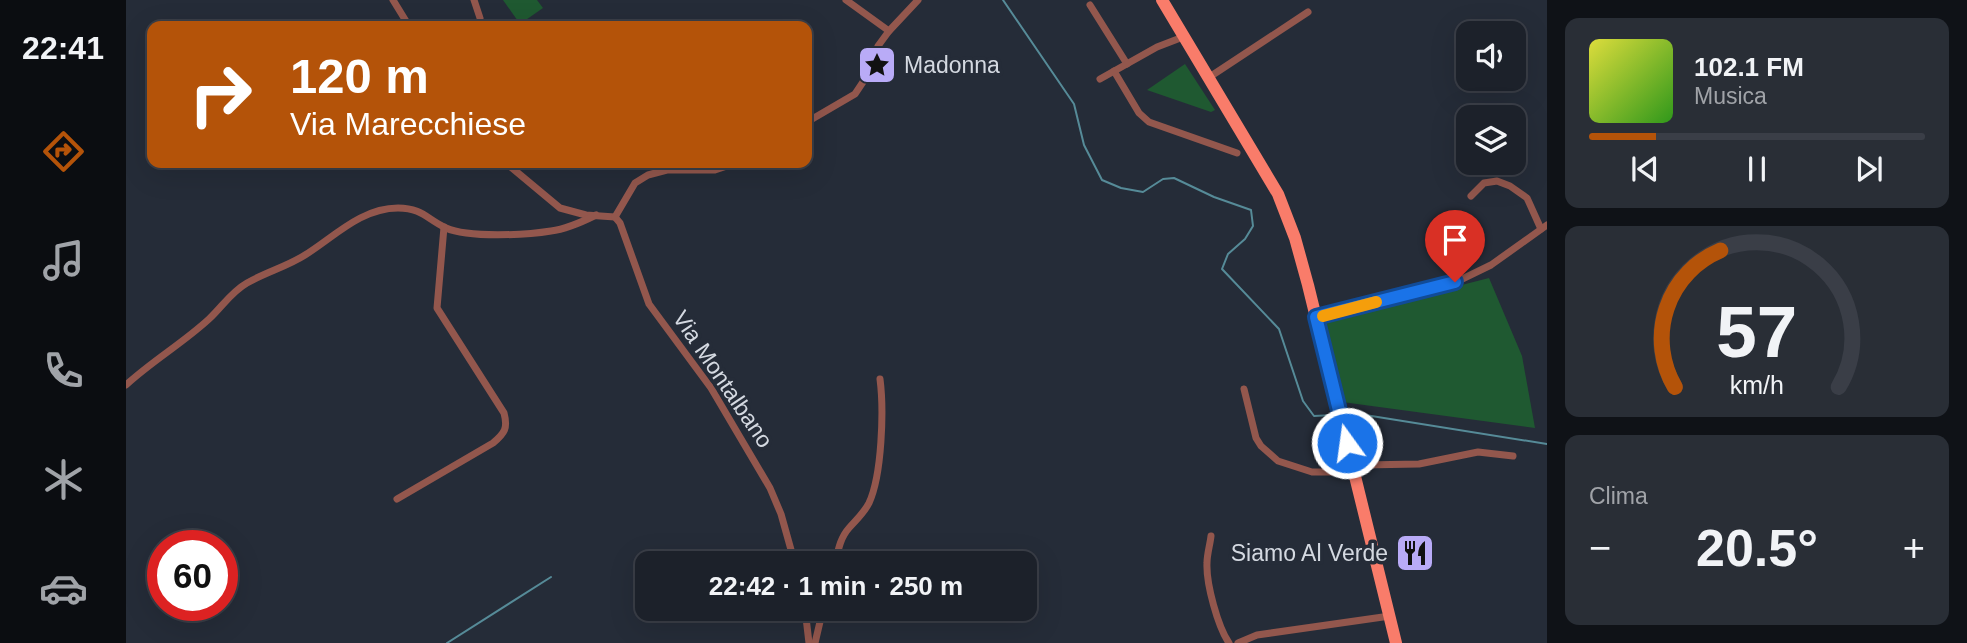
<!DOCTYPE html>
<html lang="it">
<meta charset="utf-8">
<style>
:root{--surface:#1c212a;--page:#292e36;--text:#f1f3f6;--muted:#a0a3a8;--line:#3a3e47;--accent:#b45309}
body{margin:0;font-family:Arial,sans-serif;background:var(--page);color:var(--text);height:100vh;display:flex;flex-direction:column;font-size:26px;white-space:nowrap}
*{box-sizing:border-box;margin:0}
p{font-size:23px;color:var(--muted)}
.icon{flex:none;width:38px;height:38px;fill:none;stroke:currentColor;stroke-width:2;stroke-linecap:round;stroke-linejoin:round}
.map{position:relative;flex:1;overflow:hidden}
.sheet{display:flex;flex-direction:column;gap:18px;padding:18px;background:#0f1217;width:420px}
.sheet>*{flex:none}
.top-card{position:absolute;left:21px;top:21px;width:665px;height:147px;border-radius:14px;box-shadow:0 7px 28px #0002,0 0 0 2px var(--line);background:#b45309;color:#fff;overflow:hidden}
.fabs{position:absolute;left:1330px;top:21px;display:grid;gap:14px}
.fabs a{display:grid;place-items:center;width:70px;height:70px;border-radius:14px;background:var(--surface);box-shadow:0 7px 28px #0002,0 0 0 2px var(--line);font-size:35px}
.speed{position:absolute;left:21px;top:530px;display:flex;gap:14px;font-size:35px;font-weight:700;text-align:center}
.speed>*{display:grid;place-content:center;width:91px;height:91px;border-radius:50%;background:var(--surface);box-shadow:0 7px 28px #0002,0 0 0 2px var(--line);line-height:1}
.speed .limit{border:10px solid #d22;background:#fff;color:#111}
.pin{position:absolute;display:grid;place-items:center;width:60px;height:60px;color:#fff;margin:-72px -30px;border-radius:50% 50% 50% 0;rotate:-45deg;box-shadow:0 0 7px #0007}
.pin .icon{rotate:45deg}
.me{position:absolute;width:77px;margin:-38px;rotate:346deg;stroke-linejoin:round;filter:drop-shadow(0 0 5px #0008)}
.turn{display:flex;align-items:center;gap:24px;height:147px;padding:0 28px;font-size:32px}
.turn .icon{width:91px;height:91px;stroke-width:2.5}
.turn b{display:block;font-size:49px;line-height:60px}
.big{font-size:52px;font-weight:700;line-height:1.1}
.sheet .tile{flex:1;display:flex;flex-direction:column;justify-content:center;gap:10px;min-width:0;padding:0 24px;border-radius:14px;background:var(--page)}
.sheet .dial{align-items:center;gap:0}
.dial svg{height:182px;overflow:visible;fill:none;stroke:var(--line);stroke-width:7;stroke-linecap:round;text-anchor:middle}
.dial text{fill:var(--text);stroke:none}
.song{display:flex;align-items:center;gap:21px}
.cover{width:84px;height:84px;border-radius:10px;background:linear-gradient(135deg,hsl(60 70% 55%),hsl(110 70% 35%))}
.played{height:7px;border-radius:4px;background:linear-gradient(90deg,var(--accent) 20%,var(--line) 20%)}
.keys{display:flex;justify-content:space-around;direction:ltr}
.heat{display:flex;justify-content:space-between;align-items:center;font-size:38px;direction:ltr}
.trip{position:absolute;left:509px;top:551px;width:402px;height:70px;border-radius:14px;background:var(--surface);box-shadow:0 7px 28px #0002,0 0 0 2px var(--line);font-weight:700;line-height:70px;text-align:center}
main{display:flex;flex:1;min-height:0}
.dock{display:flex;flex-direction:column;width:126px;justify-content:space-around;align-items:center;background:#0b0d11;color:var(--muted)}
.dock .icon{width:49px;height:49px}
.dock .selected{color:var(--accent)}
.dock b{font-size:32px;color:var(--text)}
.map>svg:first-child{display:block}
.green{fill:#1f5931}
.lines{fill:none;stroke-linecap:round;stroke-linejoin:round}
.stream{stroke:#568b98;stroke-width:2}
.minor{stroke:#93574d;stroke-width:7}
.primary{stroke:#f97c6a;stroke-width:12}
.route-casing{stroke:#114b97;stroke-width:18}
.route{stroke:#1a73e8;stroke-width:12}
.slow{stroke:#f59e0b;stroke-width:12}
.labels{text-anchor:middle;stroke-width:7;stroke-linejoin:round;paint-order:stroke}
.poi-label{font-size:23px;fill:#d4d9e1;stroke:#252c38;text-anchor:start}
.street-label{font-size:23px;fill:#d4d9e1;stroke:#252c38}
</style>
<main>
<nav class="dock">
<b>22:41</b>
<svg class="icon selected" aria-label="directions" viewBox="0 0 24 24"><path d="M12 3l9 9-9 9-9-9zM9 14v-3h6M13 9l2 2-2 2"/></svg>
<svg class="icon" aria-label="music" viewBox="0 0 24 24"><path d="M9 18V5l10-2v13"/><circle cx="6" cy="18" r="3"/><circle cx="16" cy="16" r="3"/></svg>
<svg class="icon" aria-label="phone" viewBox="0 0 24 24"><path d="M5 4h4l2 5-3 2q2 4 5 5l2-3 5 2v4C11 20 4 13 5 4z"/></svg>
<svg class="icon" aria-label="climate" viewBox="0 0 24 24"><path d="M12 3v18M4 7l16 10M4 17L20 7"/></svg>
<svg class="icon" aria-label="car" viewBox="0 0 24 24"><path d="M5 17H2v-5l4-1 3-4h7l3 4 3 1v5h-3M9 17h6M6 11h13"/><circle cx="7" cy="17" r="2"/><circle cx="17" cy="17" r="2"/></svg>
</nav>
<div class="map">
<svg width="1421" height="643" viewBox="0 0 1421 643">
<rect width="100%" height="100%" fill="#252c38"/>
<g class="green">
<polygon points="377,0 411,0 417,8 394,24"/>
<polygon points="1059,64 1089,110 1085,112 1021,90"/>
<polygon points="1363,278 1396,356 1409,428 1216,402 1199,320"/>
</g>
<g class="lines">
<g class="stream">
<polyline points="877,0 948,104 958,145 976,180 995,188 1017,192 1037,179 1048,178 1088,197 1125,210 1127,226 1119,239 1102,254 1096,269 1153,329 1177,401 1188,416 1208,415"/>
<polyline points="1221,415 1233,414 1421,444"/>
<polyline points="321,643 425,577"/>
</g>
<g class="minor">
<polyline points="267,0 283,26"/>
<polyline points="348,0 354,18"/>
<polyline points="720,0 763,31"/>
<polyline points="964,5 1001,64"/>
<polyline points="988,71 1013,113 1023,122 1111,153"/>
<polyline points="1082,78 1182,12"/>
<polyline points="974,79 1031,47 1057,37"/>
<polyline points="681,122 729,94 739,79 752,46 763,31 792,0"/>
<polyline points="380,163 434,208 460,215 489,217"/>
<polyline points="1345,196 1358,183 1371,181 1384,186 1401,198 1415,229"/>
<polyline points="489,217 494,223 523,304 585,388 644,488 655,514 669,564"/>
<polyline points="489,217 509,183 522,175 541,170 589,170 610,163"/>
<polyline points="1190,317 1330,282 1365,265 1421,225"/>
<path d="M 0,385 C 26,361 57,343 83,319 C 96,307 105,292 121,283 C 140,272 160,267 179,255 C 208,237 235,208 272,208 C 296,208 301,219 320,228 C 342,238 401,235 425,231 C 441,229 456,222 470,215"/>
<polyline points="1118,389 1130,438 1135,446 1152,461 1186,472 1211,472 1237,465 1293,464 1352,452 1387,456"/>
<path d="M 271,499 L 367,443 C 379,433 382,428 378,413 L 311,308 L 318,227"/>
<path d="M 1085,536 C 1084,545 1081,554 1081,563 C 1080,584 1092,627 1103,643"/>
<path d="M 709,564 C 712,551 714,538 723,528 C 730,520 738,513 743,503 C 756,475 758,410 754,379"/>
<polyline points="679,609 683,643"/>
<polyline points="689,643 697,609"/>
<polyline points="1112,643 1131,635 1264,616"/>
</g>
<polyline class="primary" points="1036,0 1152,194 1169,238 1182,285 1270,643"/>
</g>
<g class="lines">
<defs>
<polyline id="route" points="1221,443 1190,317 1329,282"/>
</defs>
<use href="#route" class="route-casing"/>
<use href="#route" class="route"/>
<polyline class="slow" points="1197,316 1250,302"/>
</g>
<defs>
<symbol id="sight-square" viewBox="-11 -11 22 22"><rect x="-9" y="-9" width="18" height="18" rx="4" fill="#b9abf7" stroke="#252c38"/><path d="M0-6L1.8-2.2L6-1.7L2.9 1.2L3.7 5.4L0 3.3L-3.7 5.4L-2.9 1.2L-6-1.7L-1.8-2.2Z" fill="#111"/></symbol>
<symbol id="restaurant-square" viewBox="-11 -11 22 22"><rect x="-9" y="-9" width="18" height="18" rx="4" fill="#b9abf7" stroke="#252c38"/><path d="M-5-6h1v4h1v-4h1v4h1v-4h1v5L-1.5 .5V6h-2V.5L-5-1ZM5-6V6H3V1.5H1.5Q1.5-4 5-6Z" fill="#111"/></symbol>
</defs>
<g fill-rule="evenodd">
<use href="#sight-square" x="729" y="43" width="44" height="44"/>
<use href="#restaurant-square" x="1267" y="531" width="44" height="44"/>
</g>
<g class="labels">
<g class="poi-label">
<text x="778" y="73">Madonna</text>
<text x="1262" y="561" text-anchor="end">Siamo Al Verde</text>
</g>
<g class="street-label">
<text transform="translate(597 379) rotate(56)" y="8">Via Montalbano</text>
</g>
</g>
</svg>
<div class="fabs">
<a><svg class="icon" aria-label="sound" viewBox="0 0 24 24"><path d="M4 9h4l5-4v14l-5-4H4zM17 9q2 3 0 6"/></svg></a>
<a><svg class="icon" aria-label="layers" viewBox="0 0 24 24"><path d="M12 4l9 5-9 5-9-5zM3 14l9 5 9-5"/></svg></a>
</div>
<div class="speed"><div class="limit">60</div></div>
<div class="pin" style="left:1329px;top:282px;background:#d93025"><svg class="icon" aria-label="arrive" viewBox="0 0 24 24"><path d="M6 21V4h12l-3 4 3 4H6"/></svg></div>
<svg class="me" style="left:1221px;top:443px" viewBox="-20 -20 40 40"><circle r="17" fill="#1a73e8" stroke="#fff" stroke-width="3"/><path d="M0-11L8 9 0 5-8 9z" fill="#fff"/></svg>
<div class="trip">22:42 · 1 min · 250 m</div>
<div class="top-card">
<div class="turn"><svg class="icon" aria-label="right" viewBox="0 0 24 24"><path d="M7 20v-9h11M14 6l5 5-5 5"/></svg><div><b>120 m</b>Via Marecchiese</div></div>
</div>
</div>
<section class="sheet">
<div class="tile">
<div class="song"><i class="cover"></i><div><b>102.1 FM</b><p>Musica</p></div></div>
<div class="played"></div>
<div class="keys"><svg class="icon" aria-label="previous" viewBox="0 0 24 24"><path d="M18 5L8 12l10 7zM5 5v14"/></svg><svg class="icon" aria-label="pause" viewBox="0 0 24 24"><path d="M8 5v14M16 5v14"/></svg><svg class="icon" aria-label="next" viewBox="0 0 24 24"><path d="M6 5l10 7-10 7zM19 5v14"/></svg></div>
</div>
<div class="tile dial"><svg viewBox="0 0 100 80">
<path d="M14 69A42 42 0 1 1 86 69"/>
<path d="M14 69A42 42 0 0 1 34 9" stroke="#b45309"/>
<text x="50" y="56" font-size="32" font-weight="700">57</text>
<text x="50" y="72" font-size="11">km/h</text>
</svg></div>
<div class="tile"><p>Clima</p>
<div class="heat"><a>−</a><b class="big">20.5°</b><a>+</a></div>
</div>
</section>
</main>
